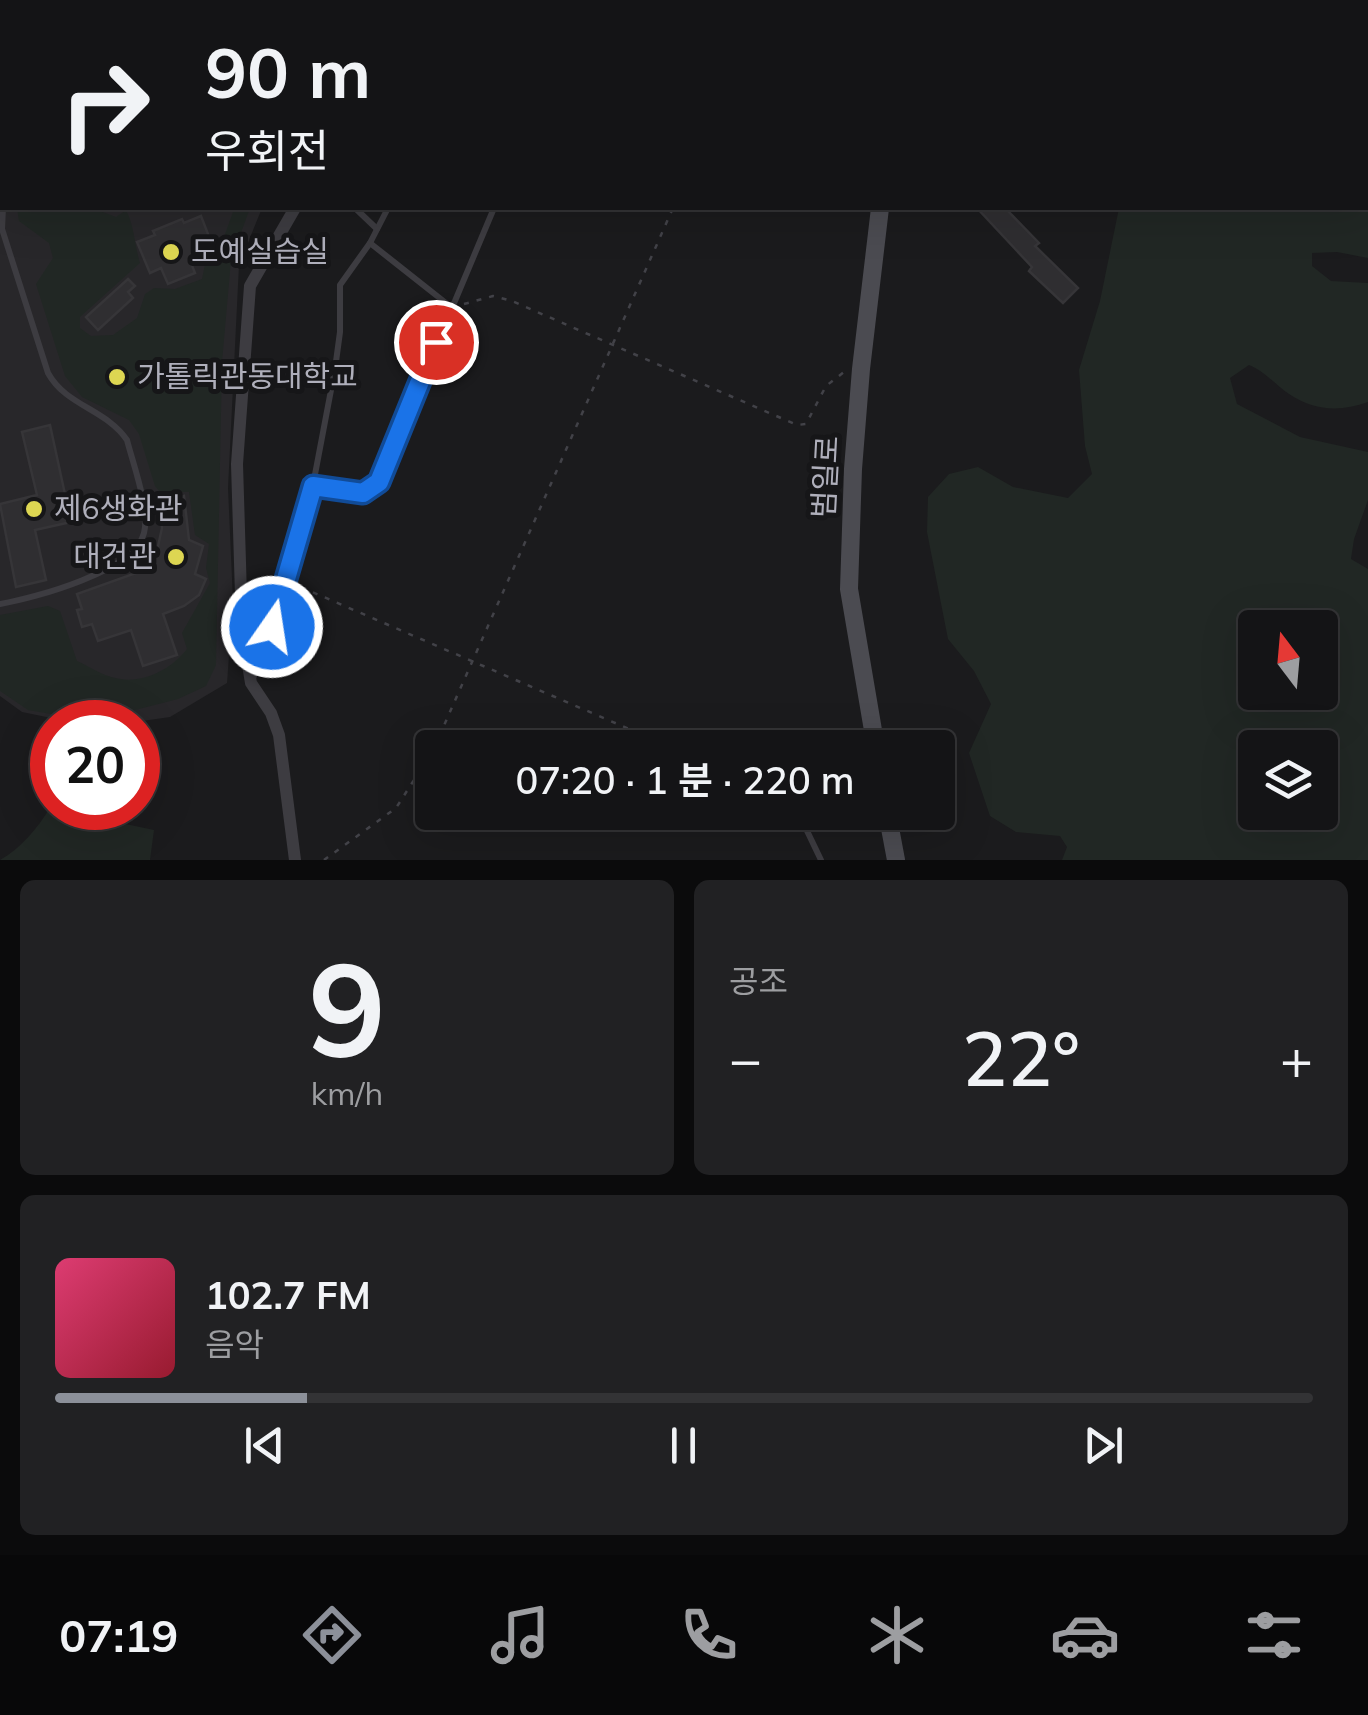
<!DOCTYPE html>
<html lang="ko">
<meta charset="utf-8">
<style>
:root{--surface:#141416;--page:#212123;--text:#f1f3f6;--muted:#9d9ea1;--line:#333335;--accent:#8c9099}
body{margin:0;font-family:Mulish,"Noto Sans KR",sans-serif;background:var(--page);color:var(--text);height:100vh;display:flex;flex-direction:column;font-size:38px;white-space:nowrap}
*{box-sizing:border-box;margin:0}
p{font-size:32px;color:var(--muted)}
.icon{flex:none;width:55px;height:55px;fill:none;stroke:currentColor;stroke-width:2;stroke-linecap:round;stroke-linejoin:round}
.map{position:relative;height:860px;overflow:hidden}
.drawer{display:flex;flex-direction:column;gap:20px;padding:20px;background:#0b0b0c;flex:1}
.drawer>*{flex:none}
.guide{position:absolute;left:0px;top:0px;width:1370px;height:210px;box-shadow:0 10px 40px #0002,0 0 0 2px var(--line);background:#141416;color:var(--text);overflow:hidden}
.needle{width:65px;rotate:344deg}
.fabs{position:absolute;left:1238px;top:610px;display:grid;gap:20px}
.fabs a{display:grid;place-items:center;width:100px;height:100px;border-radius:10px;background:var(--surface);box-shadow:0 10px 40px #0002,0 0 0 2px var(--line);font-size:50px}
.speed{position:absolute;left:30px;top:700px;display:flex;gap:20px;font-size:50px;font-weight:700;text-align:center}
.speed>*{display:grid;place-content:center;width:130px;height:130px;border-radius:50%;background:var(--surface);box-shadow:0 10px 40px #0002,0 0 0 2px var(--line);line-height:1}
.speed .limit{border:15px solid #d22;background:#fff;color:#111}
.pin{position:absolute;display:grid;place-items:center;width:85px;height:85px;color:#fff;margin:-42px;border:5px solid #fff;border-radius:50%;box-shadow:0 2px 10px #0007}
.me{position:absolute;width:110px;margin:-55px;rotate:13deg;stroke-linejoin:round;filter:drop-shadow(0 0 8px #0008)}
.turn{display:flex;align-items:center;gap:35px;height:210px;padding:0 40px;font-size:45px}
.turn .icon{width:130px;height:130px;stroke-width:2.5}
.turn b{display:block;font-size:70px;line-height:85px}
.big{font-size:75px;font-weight:600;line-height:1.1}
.drawer .tile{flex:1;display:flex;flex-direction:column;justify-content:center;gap:15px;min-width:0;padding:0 35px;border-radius:15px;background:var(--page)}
.drawer .dial{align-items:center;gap:0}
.dial b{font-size:130px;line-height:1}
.song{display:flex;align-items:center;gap:30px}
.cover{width:120px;height:120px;border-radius:15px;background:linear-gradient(135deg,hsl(340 70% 55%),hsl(350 70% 35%))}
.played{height:10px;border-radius:5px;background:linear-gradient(90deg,var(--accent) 20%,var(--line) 20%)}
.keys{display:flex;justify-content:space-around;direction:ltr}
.heat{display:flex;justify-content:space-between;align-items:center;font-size:55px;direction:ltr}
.drawer .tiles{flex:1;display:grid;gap:20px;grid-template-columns:1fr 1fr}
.tile:last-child{grid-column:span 2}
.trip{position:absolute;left:415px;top:730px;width:540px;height:100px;border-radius:10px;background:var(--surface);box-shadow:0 10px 40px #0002,0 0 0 2px var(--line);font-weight:600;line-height:100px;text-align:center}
.tabs{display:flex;height:160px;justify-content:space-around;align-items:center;background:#080809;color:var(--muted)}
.tabs .icon{width:70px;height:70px}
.tabs .current{color:var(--accent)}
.tabs b{font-size:45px;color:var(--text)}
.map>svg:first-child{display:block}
.built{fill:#28272a}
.green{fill:#212724;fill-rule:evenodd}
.building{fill:#2f2e31;stroke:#363538;stroke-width:2.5}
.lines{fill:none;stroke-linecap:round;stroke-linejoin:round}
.path{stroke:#424248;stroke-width:2.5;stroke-dasharray:5 8;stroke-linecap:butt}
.lane{stroke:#3d3c41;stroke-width:6}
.street{stroke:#3d3c41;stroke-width:12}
.secondary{stroke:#4b4b51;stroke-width:18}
.route-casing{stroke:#114b97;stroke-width:25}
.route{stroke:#1a73e8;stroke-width:18}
.poi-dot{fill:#ddd652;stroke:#161618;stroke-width:4}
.labels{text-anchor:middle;stroke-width:10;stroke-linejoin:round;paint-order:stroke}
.poi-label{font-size:30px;fill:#afafbb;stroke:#161618;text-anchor:start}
.street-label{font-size:30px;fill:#afafbb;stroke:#161618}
</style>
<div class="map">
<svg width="1368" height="860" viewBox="0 0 1368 860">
<rect width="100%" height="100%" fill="#1b1b1d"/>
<polygon class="built" points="0,0 346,0 2,2 2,208 262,208 239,265 228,488 233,601 227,683 170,717 135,722 71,722 22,712 0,696"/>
<g class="green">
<path d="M 1368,134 L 1368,258 L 1337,252 L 1312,253 L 1312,266 L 1331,281 L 1368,283 L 1368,402 C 1340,412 1315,411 1289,394 C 1274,384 1266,372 1249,365 L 1230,378 L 1237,404 L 1300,437 L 1368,452 L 1368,500 L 1354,539 L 1351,559 L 1368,569 L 1368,860 L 1062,860 L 1067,847 L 1060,836 L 1016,832 L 990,816 L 969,753 L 991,704 L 974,671 L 948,639 L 927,532 L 928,497 L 949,474 L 978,467 L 1013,487 L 1068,498 L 1092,474 L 1085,446 L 1079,370 L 1100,301 L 1119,208 L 1368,208 ZM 1255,628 L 1320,628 L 1320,692 L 1255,692 ZM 1255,748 L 1320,748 L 1320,812 L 1255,812 Z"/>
<path d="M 17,208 L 92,208 L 116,217 L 126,210 C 135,228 134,244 140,263 L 80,317 L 80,328 L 91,336 L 113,335 L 137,318 L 145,294 L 154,288 L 175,289 L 202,279 L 206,259 L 219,251 L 233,212 L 230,208 L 250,208 L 231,260 L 222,362 L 216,665 L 206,686 L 178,699 L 92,721 L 28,710 L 0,691 L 0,615 L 48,606 L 60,611 L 77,661 C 90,667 102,675 115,678 C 142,685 172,669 187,649 L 182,633 L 210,583 L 206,568 L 209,544 L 195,535 L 189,492 L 160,492 L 155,486 L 139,434 L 129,420 L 82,397 L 65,376 L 36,284 L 53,258 L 49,243 L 19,221 Z"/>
<path d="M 50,808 L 154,830 L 150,860 L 0,860 C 20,849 37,829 50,808 Z"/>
</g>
<g class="building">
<polygon points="977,208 1005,208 1039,243 1035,246 1078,288 1063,303 1029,271 1032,267"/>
<polygon points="201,216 213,247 189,258 195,273 168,284 161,268 150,273 137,242 155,235 153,231 182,219 184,223"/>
<polygon points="128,279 135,286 128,292 133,298 98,330 86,317"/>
<polygon points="50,425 71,522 35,530 46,580 16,587 0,504 37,495 22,432"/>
<polygon points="184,496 189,540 203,546 195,574 206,579 199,595 184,606 163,614 177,655 143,666 131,630 98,641 92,624 82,627 77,610 82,609 77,594 153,567 148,562 157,551 162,528 159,504"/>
</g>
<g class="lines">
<g class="path">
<polyline points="717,0 722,2"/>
<polyline points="464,304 493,296 512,301 797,425 806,424 826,386 844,372"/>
<polyline points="289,582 673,748"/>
<polyline points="434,748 673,208"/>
<polyline points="324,860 396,808 432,752"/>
</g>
<g class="lane">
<polyline points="60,0 66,2"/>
<polyline points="7,2 10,0"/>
<polyline points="176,2 179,0"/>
<polyline points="531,2 534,0"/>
<polyline points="565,2 565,0"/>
<polyline points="0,8 2,6"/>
<polyline points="355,208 377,229"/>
<polyline points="881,209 906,208"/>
<polyline points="370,243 451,307"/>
<polyline points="313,485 335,369 340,332 340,285 370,243 388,208"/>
<path d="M 0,604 C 35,598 135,571 144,533 C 150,509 133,464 127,440 C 106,409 66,406 48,373 L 2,229 L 3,208"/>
<polyline points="254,676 282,599 283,579 313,485 363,493 379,482 494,208"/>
<polyline points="798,812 821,860"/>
</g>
<g class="street">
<polyline points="360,2 362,0"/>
<polyline points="295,208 250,286 237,464 242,628 251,683 271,713 279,735 295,860"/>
</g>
<g class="secondary">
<polyline points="892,2 892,0"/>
<polyline points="876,748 849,589 853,469 861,369 880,208"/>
<polyline points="887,812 896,860"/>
</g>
</g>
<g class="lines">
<defs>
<polyline id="route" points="272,627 313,486 363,493 379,482 436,342"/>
</defs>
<use href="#route" class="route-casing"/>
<use href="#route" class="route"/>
</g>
<g class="poi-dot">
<circle cx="171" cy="252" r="10"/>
<circle cx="117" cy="377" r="10"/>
<circle cx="34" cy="509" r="10"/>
<circle cx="176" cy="557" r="10"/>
</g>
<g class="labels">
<g class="poi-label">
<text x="191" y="262">도예실습실</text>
<text x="137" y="387">가톨릭관동대학교</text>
<text x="54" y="519">제6생화관</text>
<text x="156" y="567" text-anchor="end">대건관</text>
</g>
<g class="street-label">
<text transform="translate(826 477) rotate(-87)" y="10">범일로</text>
</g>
</g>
</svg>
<div class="fabs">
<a><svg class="needle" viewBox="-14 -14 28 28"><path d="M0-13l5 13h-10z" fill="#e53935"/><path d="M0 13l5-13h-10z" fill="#9d9ea1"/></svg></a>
<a><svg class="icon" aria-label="layers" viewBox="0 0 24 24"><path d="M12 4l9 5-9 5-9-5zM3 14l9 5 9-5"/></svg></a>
</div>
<div class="speed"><div class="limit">20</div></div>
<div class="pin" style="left:436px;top:342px;background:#d93025"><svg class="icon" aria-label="arrive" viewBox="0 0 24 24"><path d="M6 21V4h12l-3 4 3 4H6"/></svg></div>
<svg class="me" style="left:272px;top:627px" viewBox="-20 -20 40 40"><circle r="17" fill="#1a73e8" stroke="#fff" stroke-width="3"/><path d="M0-11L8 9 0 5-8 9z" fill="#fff"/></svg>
<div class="trip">07:20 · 1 분 · 220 m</div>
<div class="guide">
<div class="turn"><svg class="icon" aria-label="right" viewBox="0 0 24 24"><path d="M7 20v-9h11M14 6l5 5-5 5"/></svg><div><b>90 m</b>우회전</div></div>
</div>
</div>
<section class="drawer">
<div class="tiles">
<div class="tile dial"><b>9</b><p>km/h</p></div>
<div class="tile"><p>공조</p>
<div class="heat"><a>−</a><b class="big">22°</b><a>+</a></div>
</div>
<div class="tile">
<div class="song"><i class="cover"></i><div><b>102.7 FM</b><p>음악</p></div></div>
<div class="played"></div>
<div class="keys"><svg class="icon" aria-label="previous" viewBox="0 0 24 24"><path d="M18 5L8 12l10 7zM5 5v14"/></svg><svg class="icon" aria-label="pause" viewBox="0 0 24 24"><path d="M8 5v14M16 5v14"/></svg><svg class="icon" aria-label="next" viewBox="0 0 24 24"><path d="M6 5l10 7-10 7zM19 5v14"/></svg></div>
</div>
</div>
</section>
<nav class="tabs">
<b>07:19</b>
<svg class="icon current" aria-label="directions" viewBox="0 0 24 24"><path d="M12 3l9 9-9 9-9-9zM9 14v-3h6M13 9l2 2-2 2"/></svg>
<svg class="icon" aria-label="music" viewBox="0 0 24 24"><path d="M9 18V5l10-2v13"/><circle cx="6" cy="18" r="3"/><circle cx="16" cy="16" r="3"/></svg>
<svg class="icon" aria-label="phone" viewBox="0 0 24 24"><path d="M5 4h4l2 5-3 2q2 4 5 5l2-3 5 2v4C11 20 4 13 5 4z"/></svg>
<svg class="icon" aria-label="climate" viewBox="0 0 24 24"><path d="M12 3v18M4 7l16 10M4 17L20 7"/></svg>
<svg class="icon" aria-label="car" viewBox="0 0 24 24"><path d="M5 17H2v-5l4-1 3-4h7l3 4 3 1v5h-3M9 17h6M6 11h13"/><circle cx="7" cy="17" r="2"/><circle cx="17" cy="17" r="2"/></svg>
<svg class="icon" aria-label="filters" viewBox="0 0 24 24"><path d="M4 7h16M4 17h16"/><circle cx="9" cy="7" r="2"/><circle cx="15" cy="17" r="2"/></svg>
</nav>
